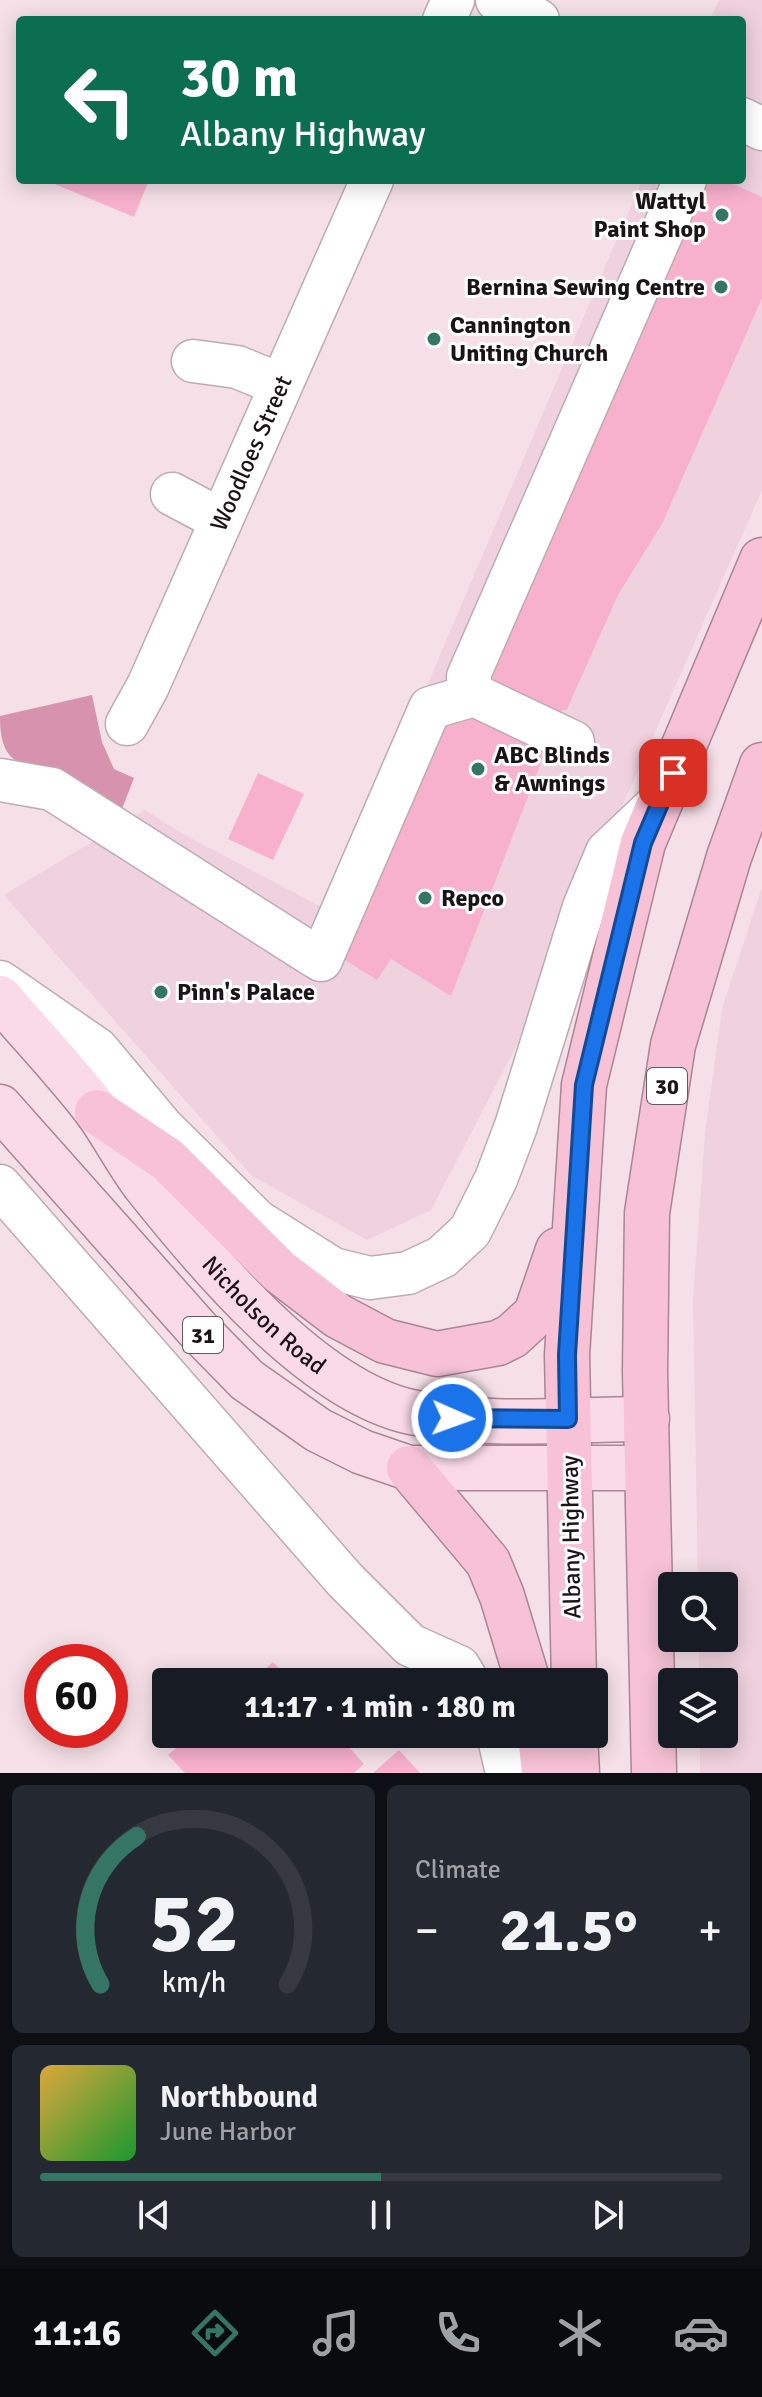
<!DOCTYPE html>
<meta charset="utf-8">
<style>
:root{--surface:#171b24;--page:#242831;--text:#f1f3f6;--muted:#9ea1a6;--line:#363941;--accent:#357564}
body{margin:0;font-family:Signika,sans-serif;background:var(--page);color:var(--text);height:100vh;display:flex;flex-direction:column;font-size:30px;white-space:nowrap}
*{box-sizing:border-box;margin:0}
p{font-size:26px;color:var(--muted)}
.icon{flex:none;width:44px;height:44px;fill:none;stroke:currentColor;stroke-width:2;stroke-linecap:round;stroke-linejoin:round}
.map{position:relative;height:1773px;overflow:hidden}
.details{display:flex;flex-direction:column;gap:12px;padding:12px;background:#0d0f14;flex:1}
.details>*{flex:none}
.top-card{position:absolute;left:16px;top:16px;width:730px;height:168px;border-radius:8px;box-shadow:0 4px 20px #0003;background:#0b6e4f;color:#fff;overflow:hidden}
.controls{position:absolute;left:658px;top:1572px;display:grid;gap:16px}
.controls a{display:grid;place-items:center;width:80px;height:80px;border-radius:8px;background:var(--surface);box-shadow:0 4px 20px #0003;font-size:40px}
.speed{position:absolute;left:24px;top:1644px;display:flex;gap:16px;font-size:40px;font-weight:700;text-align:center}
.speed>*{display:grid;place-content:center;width:104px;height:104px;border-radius:50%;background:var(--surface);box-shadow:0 4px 20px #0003;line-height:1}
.speed .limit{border:12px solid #d22;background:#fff;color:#111}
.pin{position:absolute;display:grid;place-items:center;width:68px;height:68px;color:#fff;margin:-34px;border-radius:16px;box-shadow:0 4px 12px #0006}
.me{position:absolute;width:88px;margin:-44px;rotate:92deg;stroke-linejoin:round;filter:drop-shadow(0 0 6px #0008)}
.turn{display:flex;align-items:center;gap:28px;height:168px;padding:0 32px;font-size:36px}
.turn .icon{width:104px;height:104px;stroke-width:2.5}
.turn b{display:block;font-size:56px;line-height:68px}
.big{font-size:60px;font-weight:700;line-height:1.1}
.details .card{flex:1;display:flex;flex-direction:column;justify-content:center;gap:12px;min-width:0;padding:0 28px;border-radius:12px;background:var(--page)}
.details .dial{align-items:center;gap:0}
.dial svg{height:208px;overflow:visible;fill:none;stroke:var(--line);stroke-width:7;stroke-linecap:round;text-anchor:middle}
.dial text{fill:var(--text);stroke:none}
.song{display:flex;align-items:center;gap:24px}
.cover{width:96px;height:96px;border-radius:12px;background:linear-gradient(135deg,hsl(40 70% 55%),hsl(130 70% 35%))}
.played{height:8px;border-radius:4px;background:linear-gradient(90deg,var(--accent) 50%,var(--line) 50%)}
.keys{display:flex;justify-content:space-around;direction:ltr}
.heat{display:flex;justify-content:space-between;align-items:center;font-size:44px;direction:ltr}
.details .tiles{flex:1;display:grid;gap:12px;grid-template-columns:1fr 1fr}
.card:last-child{grid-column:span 2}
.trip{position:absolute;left:152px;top:1668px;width:456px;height:80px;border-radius:8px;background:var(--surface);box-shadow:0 4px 20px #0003;font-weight:700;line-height:80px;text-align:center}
.tabs{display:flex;height:128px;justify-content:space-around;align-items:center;background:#090b0e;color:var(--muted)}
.tabs .icon{width:56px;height:56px}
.tabs .selected{color:var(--accent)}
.tabs b{font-size:36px;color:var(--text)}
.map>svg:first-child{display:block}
.built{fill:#efd2dd}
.forest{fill:#d792ae}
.building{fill:#f8b1cd}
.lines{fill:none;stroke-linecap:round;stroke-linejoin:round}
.minor-casing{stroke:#beabb2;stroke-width:45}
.major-casing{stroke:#aa8593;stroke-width:47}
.highway-casing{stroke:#aa8593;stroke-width:47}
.minor{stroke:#fff;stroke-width:42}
.major{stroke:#fadae6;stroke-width:44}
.highway{stroke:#f7c2d6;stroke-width:44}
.route-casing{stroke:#114b97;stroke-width:20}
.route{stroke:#1a73e8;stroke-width:14}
.poi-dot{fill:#357564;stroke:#fff;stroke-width:3}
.labels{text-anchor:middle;stroke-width:6;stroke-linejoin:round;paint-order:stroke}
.shield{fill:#fff;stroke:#5f5a5d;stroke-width:2}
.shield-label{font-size:22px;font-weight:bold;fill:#1b1417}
.poi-label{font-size:24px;font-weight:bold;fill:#1b1417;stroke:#fff;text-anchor:start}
.street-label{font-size:24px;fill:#1b1417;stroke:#fff}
</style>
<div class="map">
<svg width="762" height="1773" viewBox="0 0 762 1773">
<rect width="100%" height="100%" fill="#f5e0e7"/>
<g class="built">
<polygon points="719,0 762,0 762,490 515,1049 431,1210 367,1240 252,1176 4,895 145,810 179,832 331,912 642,180 742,180 742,20 710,20"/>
<polygon points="762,887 762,1773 700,1773 700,1734 724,1734 724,1682 699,1682 699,1638 724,1638 724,1586 698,1586 693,1300 705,1133 722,1009"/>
</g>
<path class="forest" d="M 92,695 L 102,742 L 114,769 L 134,778 L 118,819 C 102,807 85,793 67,783 C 27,760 0,773 0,716 Z"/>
<g class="building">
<polygon points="45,180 149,180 134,217"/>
<polygon points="704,180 725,180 762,197 762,298 663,522 618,595 567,709 552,714 497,690 487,661"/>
<polygon points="470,710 549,742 451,996 391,959 377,980 337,955 438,721"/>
<polygon points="258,773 304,794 273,860 228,839"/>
<polygon points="273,1662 292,1682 250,1682"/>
<polygon points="192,1734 337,1734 364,1764 354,1773 185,1773 168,1755"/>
<polygon points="399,1750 420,1773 373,1773"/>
</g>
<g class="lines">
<defs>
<g id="minor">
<polyline points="497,0 538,20"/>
<polyline points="444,20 453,0"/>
<polyline points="742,119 762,129"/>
<polyline points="193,361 237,367 281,385"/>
<polyline points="172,494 221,520"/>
<polyline points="474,695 468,677 685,180"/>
<path id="s1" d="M 127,724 L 148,686 L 372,180"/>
<polyline points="0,780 52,789 316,957"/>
<polyline points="321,960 430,708 474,695 573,742"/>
<polyline points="0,982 97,1049 162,1127 257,1221 333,1269 370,1278 408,1273 442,1257 470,1231 496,1179 516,1126 584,907 607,852 662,800"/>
<polyline points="0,1186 345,1580 410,1645 459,1667 468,1682"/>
<polyline points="498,1734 507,1773"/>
</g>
<g id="major">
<path id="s2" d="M 0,998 C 32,1036 68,1073 98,1113 C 114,1136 127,1161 144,1184 C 205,1261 312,1390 411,1412 C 487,1428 570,1419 647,1419"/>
<polyline points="0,1107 200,1332 247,1380 318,1430 362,1452 409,1468 647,1468"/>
</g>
<g id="highway">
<polyline points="97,1112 168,1160 279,1271 338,1316 385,1341 437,1354 498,1343 512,1336 536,1314 558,1250"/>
<polyline points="409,1468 488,1562 502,1596 528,1682"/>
<polyline points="574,1682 567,1355 584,1085 643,843 762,560"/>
<polyline points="540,1734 544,1773"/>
<polyline points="575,1734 577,1773"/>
<polyline points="654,1773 645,1371 647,1213 673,1045 729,857 762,765"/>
</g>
</defs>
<use href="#minor" class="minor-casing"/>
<use href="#major" class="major-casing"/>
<use href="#highway" class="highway-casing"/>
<use href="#minor" class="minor"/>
<use href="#major" class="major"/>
<use href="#highway" class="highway"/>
</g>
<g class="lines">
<defs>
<polyline id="route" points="452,1418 568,1419 567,1355 584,1085 643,843 673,773"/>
</defs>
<use href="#route" class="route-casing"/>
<use href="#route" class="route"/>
</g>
<g class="poi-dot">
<circle cx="722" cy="215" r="8"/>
<circle cx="721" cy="287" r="8"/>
<circle cx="434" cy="339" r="8"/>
<circle cx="478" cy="769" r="8"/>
<circle cx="425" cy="898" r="8"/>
<circle cx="161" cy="992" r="8"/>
</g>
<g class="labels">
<g class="shield">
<rect x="647" y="1068" width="40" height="36" rx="6"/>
<rect x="183" y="1317" width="40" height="36" rx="6"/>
</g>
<g class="shield-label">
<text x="667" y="1094">30</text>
<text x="203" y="1343">31</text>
</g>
<g class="poi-label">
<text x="706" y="209" text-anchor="end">Wattyl<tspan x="706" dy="28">Paint Shop</tspan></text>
<text x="705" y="295" text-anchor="end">Bernina Sewing Centre</text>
<text x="450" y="333">Cannington<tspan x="450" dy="28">Uniting Church</tspan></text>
<text x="494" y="763">ABC Blinds<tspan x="494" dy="28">&amp; Awnings</tspan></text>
<text x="441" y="906">Repco</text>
<text x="177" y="1000">Pinn's Palace</text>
</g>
<g class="street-label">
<text dy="8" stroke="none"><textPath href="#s1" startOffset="298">Woodloes Street</textPath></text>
<text dy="8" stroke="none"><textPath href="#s2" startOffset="414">Nicholson Road</textPath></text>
<text transform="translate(571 1537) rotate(-91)" y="8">Albany Highway</text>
</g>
</g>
</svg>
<div class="controls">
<a><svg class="icon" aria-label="search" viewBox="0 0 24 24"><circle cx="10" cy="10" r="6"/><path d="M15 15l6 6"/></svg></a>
<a><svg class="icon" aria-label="layers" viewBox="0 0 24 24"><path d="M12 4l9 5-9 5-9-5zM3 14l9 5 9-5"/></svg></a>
</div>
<div class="speed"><div class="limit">60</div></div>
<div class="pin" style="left:673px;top:773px;background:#d93025"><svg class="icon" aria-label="arrive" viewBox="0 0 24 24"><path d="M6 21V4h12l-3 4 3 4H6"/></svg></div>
<svg class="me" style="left:452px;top:1418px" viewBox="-20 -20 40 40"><circle r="17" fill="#1a73e8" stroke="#fff" stroke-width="3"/><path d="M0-11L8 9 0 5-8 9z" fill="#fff"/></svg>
<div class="trip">11:17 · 1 min · 180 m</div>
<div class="top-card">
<div class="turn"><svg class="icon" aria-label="left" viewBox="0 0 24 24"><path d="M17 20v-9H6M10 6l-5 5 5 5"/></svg><div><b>30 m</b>Albany Highway</div></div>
</div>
</div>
<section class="details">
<div class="tiles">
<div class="card dial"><svg viewBox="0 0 100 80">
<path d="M14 69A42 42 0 1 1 86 69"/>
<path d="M14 69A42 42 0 0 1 28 12" stroke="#357564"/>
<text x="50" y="56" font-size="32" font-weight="700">52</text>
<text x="50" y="72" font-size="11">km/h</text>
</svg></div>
<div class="card"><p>Climate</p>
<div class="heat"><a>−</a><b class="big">21.5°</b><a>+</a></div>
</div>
<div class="card">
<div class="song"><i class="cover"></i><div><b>Northbound</b><p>June Harbor</p></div></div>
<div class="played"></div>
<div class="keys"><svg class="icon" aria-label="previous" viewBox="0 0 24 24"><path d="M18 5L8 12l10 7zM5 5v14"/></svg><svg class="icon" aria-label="pause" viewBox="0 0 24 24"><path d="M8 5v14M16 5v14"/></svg><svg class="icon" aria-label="next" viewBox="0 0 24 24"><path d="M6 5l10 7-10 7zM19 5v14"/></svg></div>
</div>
</div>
</section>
<nav class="tabs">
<b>11:16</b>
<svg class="icon selected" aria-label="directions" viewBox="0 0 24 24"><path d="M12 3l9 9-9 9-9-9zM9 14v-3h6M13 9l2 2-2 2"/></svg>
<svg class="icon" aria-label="music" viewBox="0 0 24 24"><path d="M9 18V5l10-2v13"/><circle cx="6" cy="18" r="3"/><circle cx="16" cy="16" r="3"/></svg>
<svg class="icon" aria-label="phone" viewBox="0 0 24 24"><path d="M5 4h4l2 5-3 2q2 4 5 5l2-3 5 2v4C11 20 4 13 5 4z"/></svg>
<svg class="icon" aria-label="climate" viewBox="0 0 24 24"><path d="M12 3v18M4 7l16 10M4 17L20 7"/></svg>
<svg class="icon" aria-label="car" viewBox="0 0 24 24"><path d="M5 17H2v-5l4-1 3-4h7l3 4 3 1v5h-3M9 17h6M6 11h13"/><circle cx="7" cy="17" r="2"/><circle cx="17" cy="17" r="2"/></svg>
</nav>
